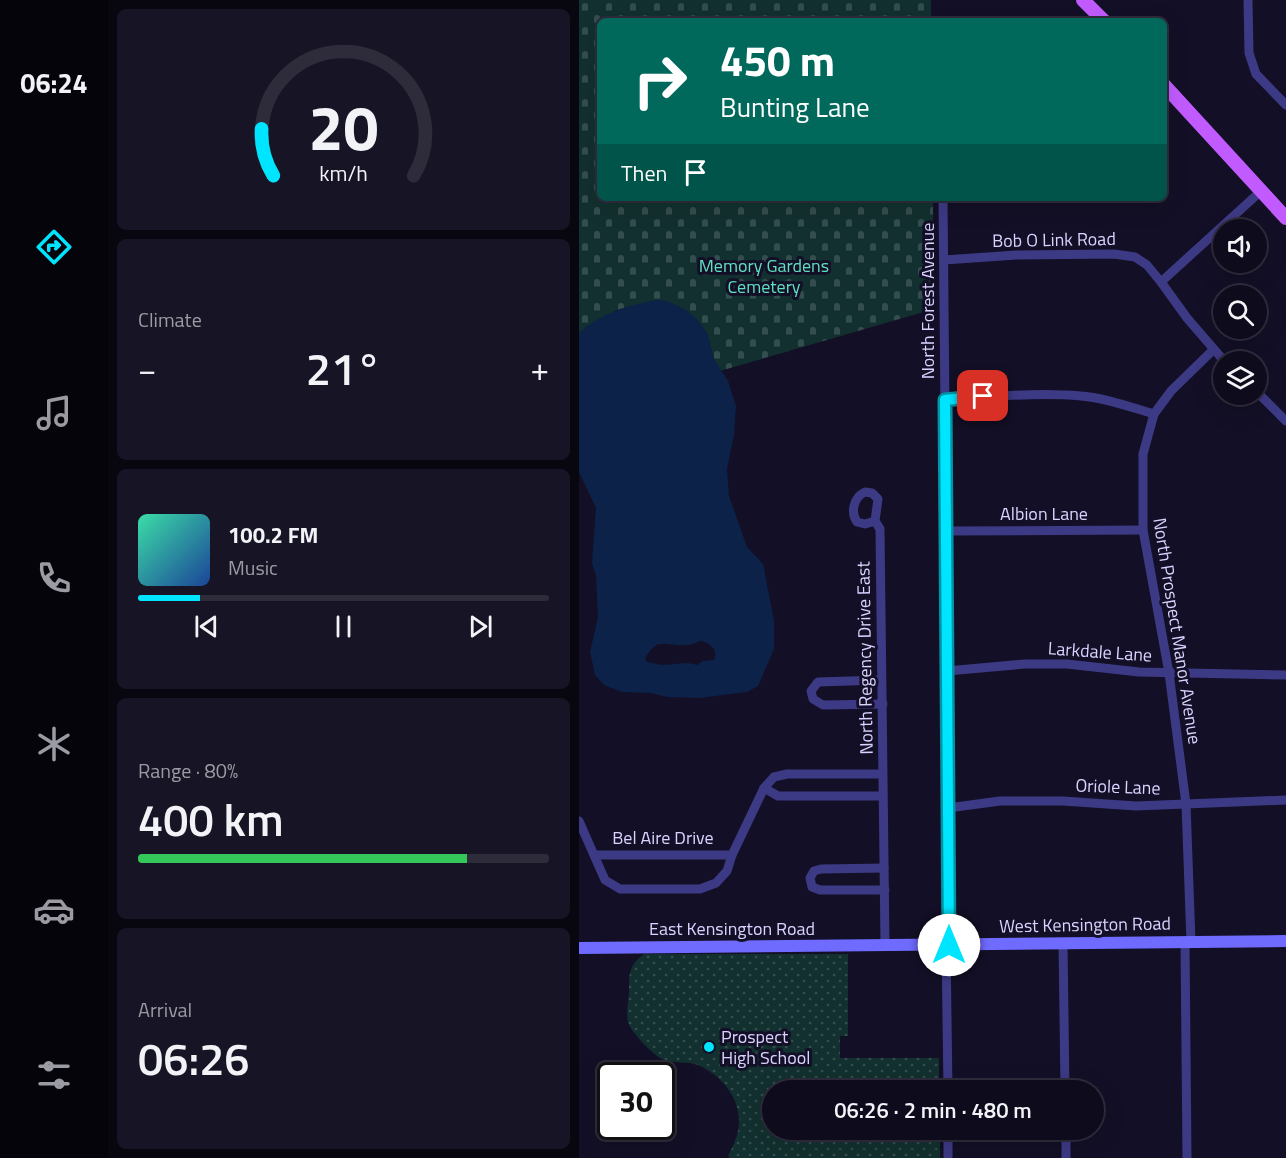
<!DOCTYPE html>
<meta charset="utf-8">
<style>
:root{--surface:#0e0b1c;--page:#171425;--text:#f1f3f6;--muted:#9b9ba3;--line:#2e2b3b;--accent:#00e5ff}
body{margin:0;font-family:"Titillium Web",sans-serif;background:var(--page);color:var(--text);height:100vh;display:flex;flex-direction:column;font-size:22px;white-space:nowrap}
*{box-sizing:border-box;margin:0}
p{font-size:20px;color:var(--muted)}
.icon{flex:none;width:33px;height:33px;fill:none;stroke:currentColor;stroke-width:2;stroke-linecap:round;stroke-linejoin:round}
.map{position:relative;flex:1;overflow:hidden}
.panel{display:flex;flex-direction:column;gap:9px;padding:9px;background:#08060f;width:471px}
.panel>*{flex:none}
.guide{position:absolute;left:18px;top:18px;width:570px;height:183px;border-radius:9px;box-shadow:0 6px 24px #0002,0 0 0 2px var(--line);background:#00695c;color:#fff;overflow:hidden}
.tools{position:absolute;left:634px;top:219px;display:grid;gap:12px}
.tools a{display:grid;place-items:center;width:54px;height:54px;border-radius:50%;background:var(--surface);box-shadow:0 6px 24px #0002,0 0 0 2px var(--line);font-size:30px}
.speed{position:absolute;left:18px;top:1062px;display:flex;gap:12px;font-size:30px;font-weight:700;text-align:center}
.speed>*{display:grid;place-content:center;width:78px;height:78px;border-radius:50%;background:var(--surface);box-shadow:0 6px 24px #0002,0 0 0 2px var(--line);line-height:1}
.speed .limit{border:3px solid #111;border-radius:9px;background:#fff;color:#111}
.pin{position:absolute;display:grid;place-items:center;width:51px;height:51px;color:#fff;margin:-26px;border-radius:12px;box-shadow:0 3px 9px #0006}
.me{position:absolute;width:66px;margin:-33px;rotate:0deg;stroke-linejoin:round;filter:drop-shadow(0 0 4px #0008)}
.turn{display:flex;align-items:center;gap:21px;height:126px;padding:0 24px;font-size:27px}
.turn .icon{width:78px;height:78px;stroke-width:2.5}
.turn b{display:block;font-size:42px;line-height:51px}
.then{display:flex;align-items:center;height:57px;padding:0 24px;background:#0003;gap:12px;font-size:22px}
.big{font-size:45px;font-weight:600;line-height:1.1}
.panel .widget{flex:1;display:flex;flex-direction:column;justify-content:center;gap:9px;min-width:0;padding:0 21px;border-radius:9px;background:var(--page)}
.panel .dial{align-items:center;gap:0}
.dial svg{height:156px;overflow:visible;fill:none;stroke:var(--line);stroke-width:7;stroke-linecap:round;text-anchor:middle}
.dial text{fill:var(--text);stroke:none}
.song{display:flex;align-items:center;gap:18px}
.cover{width:72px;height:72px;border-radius:9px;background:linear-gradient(135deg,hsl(160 70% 55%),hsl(220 70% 35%))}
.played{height:6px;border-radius:3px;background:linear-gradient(90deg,var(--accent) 15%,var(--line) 15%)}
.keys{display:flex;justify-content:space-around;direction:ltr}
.heat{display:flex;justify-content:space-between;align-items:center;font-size:33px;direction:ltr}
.charge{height:9px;border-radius:4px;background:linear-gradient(90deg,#34c759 80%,var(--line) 0)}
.trip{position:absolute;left:183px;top:1080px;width:342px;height:60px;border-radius:30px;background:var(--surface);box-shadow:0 6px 24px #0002,0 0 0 2px var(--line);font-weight:600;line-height:60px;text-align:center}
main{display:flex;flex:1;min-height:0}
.menu{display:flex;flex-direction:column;width:108px;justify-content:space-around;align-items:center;background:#06040b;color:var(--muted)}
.menu .icon{width:42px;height:42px}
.menu .selected{color:var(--accent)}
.menu b{font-size:27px;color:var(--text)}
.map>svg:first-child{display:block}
.cemetery{fill:url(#cemetery-stones)}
.park{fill:url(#park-dots)}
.water{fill:#0c2248;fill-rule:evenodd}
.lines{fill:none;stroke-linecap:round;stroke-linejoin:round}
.minor{stroke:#3d3a85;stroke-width:9}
.secondary{stroke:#6f6bff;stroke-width:12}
.primary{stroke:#c25bff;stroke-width:14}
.route-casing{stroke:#0095a6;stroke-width:15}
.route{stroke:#00e5ff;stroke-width:10}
.poi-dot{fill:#00e5ff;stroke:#130f26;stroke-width:2}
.labels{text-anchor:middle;stroke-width:6;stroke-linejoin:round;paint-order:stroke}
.street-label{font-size:18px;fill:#d9d4ff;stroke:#130f26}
.park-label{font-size:18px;fill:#5fe0c0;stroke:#130f26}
.poi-label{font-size:18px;fill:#d9d4ff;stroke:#130f26;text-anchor:start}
</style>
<main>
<nav class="menu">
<b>06:24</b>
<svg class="icon selected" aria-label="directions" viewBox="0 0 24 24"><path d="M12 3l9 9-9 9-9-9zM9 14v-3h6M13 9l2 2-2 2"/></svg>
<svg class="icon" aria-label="music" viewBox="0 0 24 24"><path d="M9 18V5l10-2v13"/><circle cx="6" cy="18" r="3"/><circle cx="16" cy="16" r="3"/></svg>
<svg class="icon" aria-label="phone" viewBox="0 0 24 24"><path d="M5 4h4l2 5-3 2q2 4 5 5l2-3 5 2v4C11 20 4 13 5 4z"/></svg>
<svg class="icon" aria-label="climate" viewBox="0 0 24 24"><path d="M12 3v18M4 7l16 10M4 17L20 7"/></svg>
<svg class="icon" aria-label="car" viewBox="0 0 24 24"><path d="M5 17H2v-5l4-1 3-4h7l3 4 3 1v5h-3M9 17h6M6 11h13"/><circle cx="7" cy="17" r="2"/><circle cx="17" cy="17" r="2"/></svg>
<svg class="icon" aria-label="filters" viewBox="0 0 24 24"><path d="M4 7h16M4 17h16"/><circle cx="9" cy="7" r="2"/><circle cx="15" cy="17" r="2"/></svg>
</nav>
<section class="panel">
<div class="widget dial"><svg viewBox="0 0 100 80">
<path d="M14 69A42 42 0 1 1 86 69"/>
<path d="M14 69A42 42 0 0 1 8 45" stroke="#00e5ff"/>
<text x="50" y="56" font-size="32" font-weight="700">20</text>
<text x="50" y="72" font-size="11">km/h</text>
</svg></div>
<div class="widget"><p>Climate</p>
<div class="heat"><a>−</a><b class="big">21°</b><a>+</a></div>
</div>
<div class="widget">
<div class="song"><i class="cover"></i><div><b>100.2 FM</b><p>Music</p></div></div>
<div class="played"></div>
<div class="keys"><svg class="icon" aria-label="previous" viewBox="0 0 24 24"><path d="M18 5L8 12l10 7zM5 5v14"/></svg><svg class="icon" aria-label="pause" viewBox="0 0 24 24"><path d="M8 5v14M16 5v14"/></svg><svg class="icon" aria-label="next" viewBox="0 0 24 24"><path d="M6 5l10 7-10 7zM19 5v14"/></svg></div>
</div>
<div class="widget"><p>Range · 80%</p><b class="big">400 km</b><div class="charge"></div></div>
<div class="widget"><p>Arrival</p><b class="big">06:26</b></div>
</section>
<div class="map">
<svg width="707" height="1158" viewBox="0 0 707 1158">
<defs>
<pattern id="cemetery-stones" width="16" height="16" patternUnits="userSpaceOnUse" patternTransform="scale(1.5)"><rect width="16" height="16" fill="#12302f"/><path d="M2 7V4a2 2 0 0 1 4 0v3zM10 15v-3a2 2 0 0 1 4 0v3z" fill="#344d4e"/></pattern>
<pattern id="park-dots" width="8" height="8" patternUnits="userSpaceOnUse" patternTransform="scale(1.5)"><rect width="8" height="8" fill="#12302f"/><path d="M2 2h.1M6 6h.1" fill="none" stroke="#344d4e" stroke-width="1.8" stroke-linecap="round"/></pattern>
</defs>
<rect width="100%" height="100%" fill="#130f26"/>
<polygon class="cemetery" points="0,0 352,0 352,21 21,21 21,198 354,198 355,309 141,371 135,359 128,333 78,300 38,310 0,333"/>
<path class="park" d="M 65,954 L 269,954 L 269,1036 L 261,1036 L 261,1058 L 360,1058 L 360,1090 L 194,1090 L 194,1130 L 361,1130 L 361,1158 L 151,1158 L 149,1156 C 153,1148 157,1140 159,1131 C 165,1102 144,1076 119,1065 C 108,1061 93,1064 83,1059 C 74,1055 51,1031 49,1022 C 47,1014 49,1002 50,994 C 50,976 49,965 65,954 Z"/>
<path class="water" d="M 78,300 L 88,301 L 107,310 L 117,318 L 128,333 L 135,359 L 149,381 L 157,406 L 155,435 L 148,469 L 150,496 L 168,547 L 184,564 L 195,620 L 195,649 L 179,686 L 168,692 L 120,698 L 88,697 L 72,693 L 43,692 L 25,685 L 16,675 L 11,652 L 19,617 L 17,575 L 13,563 L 17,508 L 0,472 L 0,333 C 22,313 50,305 78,300 ZM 122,641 C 131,643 140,650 135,660 L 124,661 L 118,665 C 105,660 91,667 77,664 C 74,663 71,662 68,662 L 66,659 C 78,635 89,647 108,645 C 112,645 118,642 122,641 Z"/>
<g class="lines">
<g class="minor">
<polyline points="669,0 670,53 677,74 707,105"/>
<polyline points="364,198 371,945"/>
<polyline points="365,260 437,255 535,254 556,257 568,265 582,282 608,318 646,362"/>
<polyline points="582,282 682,191"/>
<polyline points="678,392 707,421"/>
<path d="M 366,401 C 410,396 457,392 502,396 C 527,398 551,407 575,414"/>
<path d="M 296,521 L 299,499 L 293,493 L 286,492 C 275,497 271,512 278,522 L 286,524 L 296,521 L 301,529 L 306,945"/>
<polyline points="367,531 564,530"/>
<polyline points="368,671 446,664 488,664 560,672 707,675"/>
<polyline points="302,680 239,682 232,691 234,699 244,705 304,704"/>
<polyline points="185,788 199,796 303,796"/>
<polyline points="369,808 421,801 484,801 557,806 707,800"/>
<polyline points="0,821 26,880 41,889 121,889 137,883 148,871 153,855 185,788 195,777 208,774 303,774"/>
<polyline points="15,855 153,855"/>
<polyline points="305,868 242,869 235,871 231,878 233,887 241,890 306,890"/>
<polyline points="606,942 608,1158"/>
<polyline points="612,942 607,804 590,673 564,530 564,454 575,414 592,391 634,350"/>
<polyline points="484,943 486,1090"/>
<polyline points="367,945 369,1090"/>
<polyline points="369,1130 369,1158"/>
<polyline points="487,1130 487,1158"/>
</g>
<polyline class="secondary" points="0,948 707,941"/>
<g class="primary">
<polyline points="504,0 525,21"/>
<polyline points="585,85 707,218"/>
</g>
</g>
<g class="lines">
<defs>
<polyline id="route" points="370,945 366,400 404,396"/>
</defs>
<use href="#route" class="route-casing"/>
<use href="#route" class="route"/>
</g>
<circle class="poi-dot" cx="130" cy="1047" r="6"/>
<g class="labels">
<g class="street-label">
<text transform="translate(475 240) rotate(-1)" y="6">Bob O Link Road</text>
<text transform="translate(349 301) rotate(-90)" y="6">North Forest Avenue</text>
<text x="465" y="520">Albion Lane</text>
<text transform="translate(598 631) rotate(81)" y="6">North Prospect Manor Avenue</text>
<text transform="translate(521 652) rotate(4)" y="6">Larkdale Lane</text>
<text transform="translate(286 658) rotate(-91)" y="6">North Regency Drive East</text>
<text transform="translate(539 787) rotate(2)" y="6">Oriole Lane</text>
<text x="84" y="844">Bel Aire Drive</text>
<text transform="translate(506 925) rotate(-1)" y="6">West Kensington Road</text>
<text x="153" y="935">East Kensington Road</text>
</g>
<g class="park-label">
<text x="185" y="272">Memory Gardens<tspan x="185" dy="21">Cemetery</tspan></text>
</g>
<g class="poi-label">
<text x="142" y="1043">Prospect<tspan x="142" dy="21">High School</tspan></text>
</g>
</g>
</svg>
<div class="tools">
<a><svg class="icon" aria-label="sound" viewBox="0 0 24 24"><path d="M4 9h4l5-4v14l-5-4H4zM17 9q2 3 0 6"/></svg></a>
<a><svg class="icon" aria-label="search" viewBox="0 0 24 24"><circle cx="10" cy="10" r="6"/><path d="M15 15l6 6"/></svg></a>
<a><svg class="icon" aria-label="layers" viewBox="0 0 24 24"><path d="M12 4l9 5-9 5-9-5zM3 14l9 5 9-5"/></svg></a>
</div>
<div class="speed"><div class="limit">30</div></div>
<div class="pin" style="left:404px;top:396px;background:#d93025"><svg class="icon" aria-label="arrive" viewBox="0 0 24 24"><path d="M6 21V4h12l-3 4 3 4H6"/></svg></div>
<svg class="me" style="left:370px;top:945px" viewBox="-20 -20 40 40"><circle r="19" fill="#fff"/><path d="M0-13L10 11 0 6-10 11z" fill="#00e5ff"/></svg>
<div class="trip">06:26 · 2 min · 480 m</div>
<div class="guide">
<div class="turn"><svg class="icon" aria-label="right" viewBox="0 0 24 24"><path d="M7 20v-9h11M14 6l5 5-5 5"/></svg><div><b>450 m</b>Bunting Lane</div></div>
<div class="then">Then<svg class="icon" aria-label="arrive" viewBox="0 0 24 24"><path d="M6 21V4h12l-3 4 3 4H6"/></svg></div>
</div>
</div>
</main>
